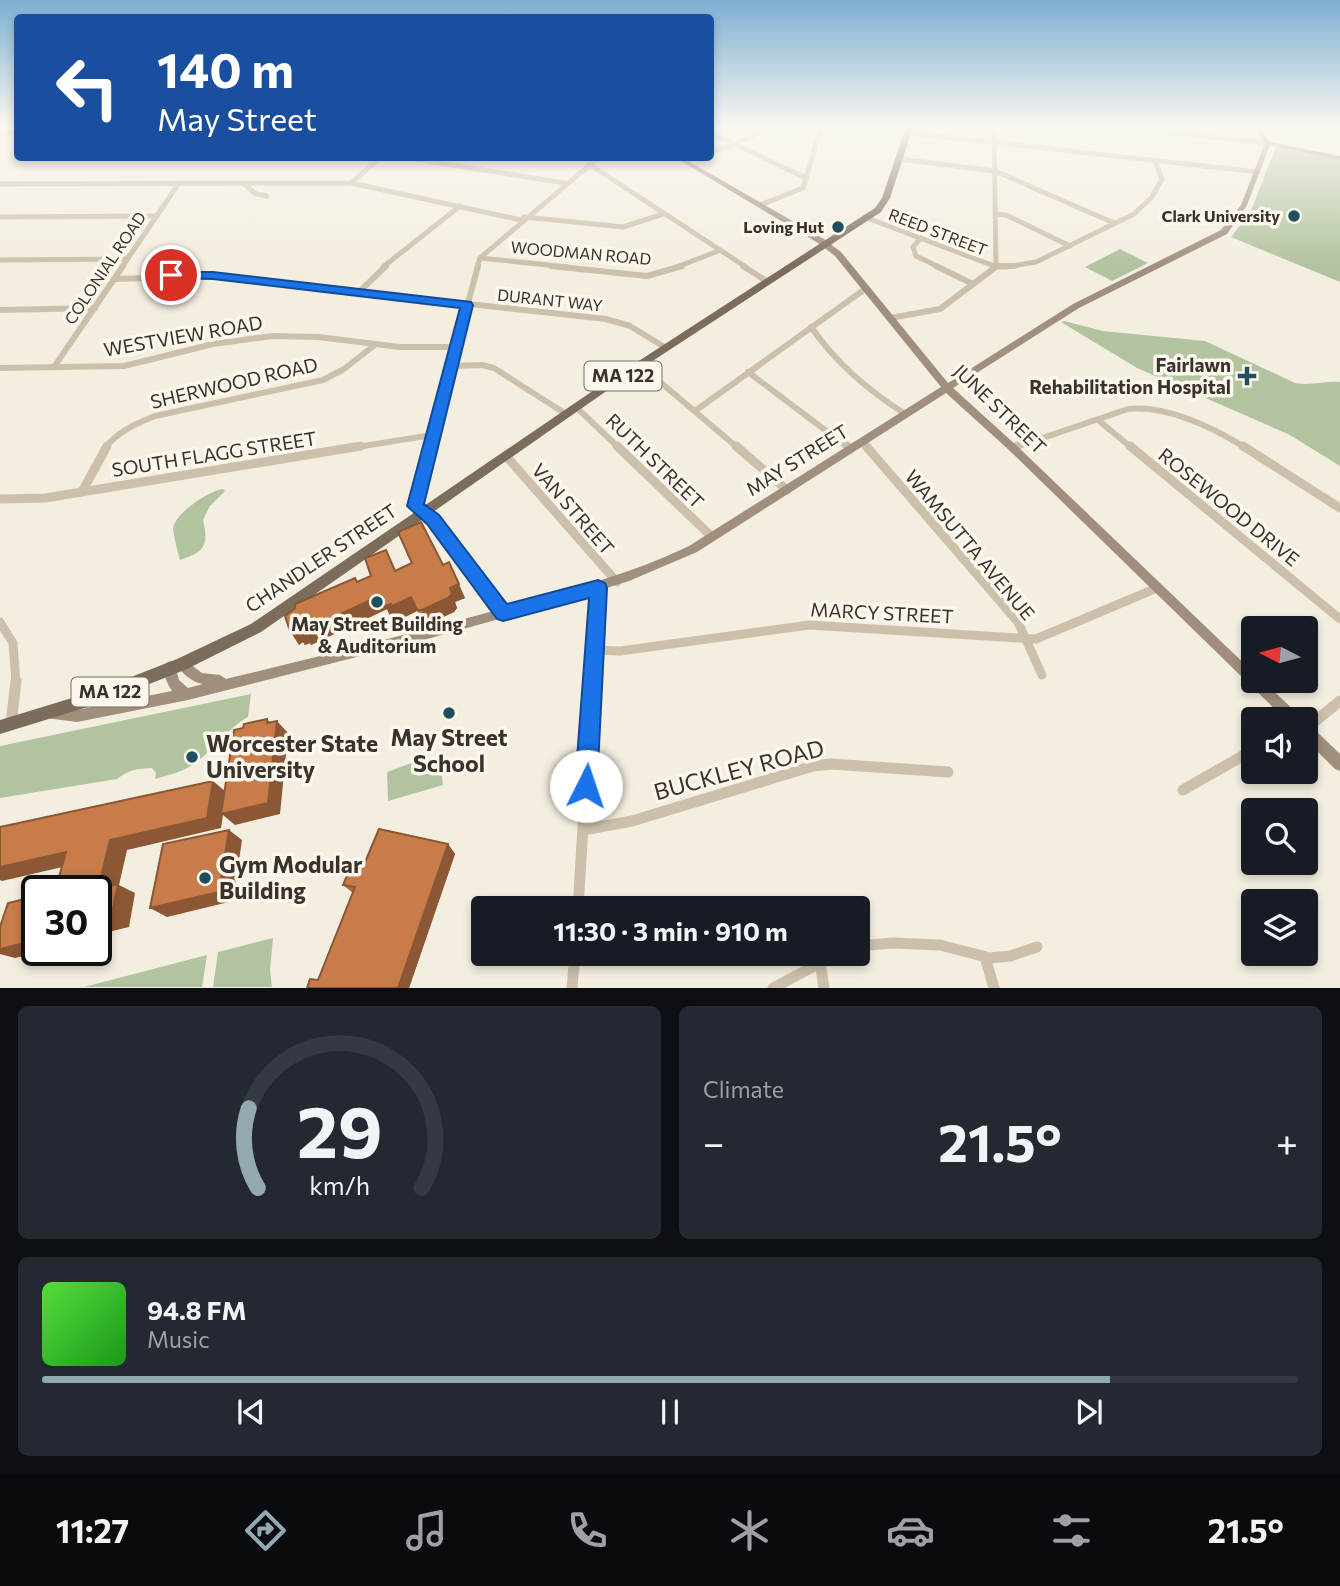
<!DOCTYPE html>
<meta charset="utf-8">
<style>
:root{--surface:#171b24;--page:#242831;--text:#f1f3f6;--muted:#9ea1a6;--line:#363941;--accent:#92a9b1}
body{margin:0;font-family:Commissioner,sans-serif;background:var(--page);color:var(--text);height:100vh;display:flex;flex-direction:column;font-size:26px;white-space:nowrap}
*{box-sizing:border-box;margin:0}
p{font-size:23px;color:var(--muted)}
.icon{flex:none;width:38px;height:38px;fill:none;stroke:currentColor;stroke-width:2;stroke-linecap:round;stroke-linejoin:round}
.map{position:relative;height:988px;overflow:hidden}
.sheet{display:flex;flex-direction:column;gap:18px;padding:18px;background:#0d0f14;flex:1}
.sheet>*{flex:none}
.banner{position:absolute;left:14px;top:14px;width:700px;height:147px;border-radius:7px;box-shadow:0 4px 10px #0003;background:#1a4fa0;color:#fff;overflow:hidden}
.needle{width:46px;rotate:276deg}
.fabs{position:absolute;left:1241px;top:616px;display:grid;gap:14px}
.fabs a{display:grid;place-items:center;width:77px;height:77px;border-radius:7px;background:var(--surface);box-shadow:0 4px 10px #0003;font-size:35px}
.speed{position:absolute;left:21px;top:875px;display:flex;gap:14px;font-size:35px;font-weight:700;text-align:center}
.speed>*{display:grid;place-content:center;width:91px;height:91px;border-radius:50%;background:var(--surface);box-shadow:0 4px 10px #0003;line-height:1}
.speed .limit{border:4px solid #111;border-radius:10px;background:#fff;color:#111}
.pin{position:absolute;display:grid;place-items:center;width:60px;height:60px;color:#fff;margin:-30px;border:4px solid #fff;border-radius:50%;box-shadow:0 2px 7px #0007}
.me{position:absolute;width:77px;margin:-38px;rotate:4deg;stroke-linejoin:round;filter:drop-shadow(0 0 5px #0008)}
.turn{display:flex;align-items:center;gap:24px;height:147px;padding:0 28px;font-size:32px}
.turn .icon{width:91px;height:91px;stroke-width:2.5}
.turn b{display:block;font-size:49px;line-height:60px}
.big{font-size:52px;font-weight:700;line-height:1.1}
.sheet .widget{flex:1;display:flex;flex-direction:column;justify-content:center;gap:10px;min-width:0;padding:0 24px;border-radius:10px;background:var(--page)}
.sheet .dial{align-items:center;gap:0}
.dial svg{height:182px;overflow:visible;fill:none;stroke:var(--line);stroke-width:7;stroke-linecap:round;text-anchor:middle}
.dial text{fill:var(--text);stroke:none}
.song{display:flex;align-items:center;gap:21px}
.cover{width:84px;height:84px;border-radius:10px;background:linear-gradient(135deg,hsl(110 70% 55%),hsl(120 70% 35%))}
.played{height:7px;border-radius:4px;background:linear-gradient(90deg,var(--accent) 85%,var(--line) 85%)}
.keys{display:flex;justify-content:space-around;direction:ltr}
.heat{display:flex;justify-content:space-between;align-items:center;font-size:38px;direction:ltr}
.sheet .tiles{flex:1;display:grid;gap:18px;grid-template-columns:1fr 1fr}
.widget:last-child{grid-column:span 2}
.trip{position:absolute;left:471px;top:896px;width:399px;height:70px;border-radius:7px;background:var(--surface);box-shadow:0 4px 10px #0003;font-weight:700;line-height:70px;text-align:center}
.menu{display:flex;height:112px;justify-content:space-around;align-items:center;background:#090b0e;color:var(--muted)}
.menu .icon{width:49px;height:49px}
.menu .selected{color:var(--accent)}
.menu b{font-size:32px;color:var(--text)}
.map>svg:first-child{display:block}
.green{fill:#b2c39f}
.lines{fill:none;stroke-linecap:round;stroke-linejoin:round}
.street-far3{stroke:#ccc0ab;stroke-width:5}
.street-far2{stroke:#ccc0ab;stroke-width:6}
.street-far1{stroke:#ccc0ab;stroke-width:9}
.street{stroke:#ccc0ab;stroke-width:11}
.secondary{fill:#a08f7c;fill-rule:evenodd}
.primary{fill:#7c6c5c;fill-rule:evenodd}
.wall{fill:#ab6b40}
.shaded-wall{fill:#8b5734}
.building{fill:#c77c4a;stroke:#8b5734;stroke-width:2}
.route{fill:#1a73e8;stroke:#114b97;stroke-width:2}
.poi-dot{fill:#1f4f5d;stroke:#fbf7ed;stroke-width:2.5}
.labels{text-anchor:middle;stroke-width:7;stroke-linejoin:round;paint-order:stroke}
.far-poi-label{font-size:16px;font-weight:bold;fill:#3a322b;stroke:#fbf7ed;text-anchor:end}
.far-street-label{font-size:16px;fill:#3a322b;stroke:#fbf7ed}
.shield{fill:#fbf7ed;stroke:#746d65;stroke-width:2}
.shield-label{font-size:18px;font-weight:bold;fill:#3a322b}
.street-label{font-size:19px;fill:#3a322b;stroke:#fbf7ed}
.poi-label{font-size:19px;font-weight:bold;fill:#3a322b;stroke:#fbf7ed;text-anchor:end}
.near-poi-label{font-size:23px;font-weight:bold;fill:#3a322b;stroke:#fbf7ed;text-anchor:start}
.near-street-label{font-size:23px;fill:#3a322b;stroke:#fbf7ed}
</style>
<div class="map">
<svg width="1340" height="988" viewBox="0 0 1340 988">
<rect width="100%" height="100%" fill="#f4eee0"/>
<g class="green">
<polygon points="1277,145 1340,160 1340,282 1231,237 1250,213"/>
<polygon points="1120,249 1148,263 1112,281 1085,267"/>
<path d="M 1064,321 L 1103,331 L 1205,341 L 1295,383 C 1311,386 1324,381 1340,382 L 1340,466 L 1290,435 L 1137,368 L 1061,322 Z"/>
<path d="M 223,489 L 225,491 L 210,506 L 203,520 C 209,545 205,552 180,560 C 179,557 173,533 173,529 C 174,514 208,491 223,489 Z"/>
<path d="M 251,694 L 248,717 C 222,732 211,755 187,768 C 178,773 165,776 155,779 L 156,773 L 152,768 C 136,769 130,769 117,779 L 0,798 L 0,746 Z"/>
<polygon points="417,761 430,771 441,768 443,785 388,801 387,772"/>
<polygon points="273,938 270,970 272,987 213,987 218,952"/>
<polygon points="207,955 202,987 84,987"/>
</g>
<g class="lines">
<g class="street-far3">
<polyline points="994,127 996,267"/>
<polyline points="1120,127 1268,143"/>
<polyline points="1314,127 1340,132"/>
<polyline points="710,132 806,178"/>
<polyline points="908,133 1258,172"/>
<polyline points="710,153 751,137 765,127"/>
<polyline points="408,158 565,183"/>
<polyline points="899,159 995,171 1114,223"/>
<polyline points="686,161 697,158"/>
<polyline points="589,164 746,267"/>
<polyline points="243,183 256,194 267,196"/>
<polyline points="351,183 380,158"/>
<polyline points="0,184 351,183 521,220"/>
<polyline points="760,205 803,188 821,127"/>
<polyline points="997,214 1006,215 1070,246"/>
<polyline points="0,217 157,216"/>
<polyline points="524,217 623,227 663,214"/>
<polyline points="867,218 997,267 1006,267 1036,262 1134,214 1152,197 1162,179 1155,161"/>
<polyline points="921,238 913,247 916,256 939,267"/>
<polyline points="480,258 568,267"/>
<polyline points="0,260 128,259"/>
<polyline points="122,267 179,183"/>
<polyline points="383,267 460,206"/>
<polyline points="477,267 480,258 598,158"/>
<polyline points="677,267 718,251"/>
</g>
<g class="street-far2">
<polyline points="551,266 647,276 682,266"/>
<polyline points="743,266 768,282"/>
<polyline points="936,266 973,284"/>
<polyline points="994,266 1014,266"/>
<polyline points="114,279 213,276 606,319 630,326 666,348"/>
<polyline points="358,293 386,266"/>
<polyline points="0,310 95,308"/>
<polyline points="890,318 940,309 997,266"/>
<path d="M 811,327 C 837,364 868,390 905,414"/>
<polyline points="640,365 738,448"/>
<polyline points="450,366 482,365 494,368 566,414"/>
<polyline points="54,367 123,266"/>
<polyline points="0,368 124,366 213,344 273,336 318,337 400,347 455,347"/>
<polyline points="748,372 849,448"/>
<polyline points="576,407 619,448"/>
<polyline points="695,411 865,289"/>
<polyline points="1098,420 1132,448"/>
<polyline points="862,442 867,448"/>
<path d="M 105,448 C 118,431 136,424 155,416 L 323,380 L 344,369 L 376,344"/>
<polyline points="351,448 432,435"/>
<polyline points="429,448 478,266"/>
<path d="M 1013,448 L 1128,409 C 1168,405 1212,427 1246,448"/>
</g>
<g class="street-far1">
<polyline points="430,446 416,498 417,509 433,520 503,613"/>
<polyline points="617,446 712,537"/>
<polyline points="736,446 787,490"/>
<polyline points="847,446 850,449"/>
<polyline points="866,446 1018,622 1042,675"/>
<polyline points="1130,446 1340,619"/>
<polyline points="1243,446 1340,508"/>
<polyline points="1013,448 1017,446"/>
<polyline points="506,456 617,582"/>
<polyline points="82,492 107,446"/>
<polyline points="0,499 45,498 361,446"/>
<polyline points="0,622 13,643 16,683"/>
<polyline points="596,650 620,651 809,625 1036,639 1157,588"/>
<polyline points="592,683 598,588"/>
</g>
<g class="street">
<polyline points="1306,723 1314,722 1340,701"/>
<polyline points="11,724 16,681"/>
<polyline points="1183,790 1253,750"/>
<polyline points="583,830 632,821 813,766 831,764 948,772"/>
<polyline points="578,908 592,681"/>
<polyline points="858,946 893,943 940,945 990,958 1010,956 1037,947"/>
<polyline points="985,957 994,988"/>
<polyline points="820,962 824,988"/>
<polyline points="572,988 575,954"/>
<polyline points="773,988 837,954"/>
</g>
<g class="secondary">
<path d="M 1254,127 L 1260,127 L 1270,142 L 1340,156 L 1340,160 L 1270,145 L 1247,205 L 1227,234 L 1079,308 L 953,388 L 1017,446 L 1253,672 L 1253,681 L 1263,681 L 1299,715 L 1301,719 L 1285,719 L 1009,450 L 946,393 L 697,552 L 629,581 L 578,597 L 427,639 L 188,700 L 77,722 L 46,718 L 44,714 L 46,710 L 51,708 L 77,710 L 172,691 C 167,683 161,672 166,663 L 170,661 L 174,663 L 179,680 L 188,688 L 203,684 C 193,683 181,673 176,664 L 178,660 L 182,658 L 202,673 L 220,675 L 226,679 C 318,657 410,634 501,609 C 565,591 629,575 689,546 L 941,387 L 835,256 L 818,243 L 676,158 L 683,158 L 824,239 L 841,252 L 948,383 L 1073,304 L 1221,230 L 1241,205 L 1265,143 Z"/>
<polygon points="18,129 18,133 0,137 0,133"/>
<polygon points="1306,725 1311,726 1340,754 1340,771 1335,769 1306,740"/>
</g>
<polygon class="primary" points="906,127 913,127 890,198 881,212 605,392 261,632 187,669 104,702 0,734 0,720 98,690 177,659 251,624 597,388 875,208 882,198"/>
</g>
<g class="wall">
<polygon points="443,565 465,598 455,602 457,608 454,612 428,624 423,624 417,611 399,620 397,618 392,620 387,609 311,645 310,643 305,645 303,642 299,645 357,582 371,576 395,571"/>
<polygon points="448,844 455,854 409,988 307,988 318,980 353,893 343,885 363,867"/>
</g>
<g class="shaded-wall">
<polygon points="459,584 465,598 455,602 457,608 454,612 428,624 422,610 450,588"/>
<polygon points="381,595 411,597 417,611 399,620 397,618 392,620 387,609 311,645 310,643 305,645 303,642 299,645 290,631 294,628"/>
<polygon points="267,719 276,729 277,721 288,733 280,814 235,825 223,815 221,828 127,850 119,885 135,893 129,927 96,935 98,889 110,840 213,781 226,792 267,723"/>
<polygon points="229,830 242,840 233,901 167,917 150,908"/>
<polygon points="448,844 455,854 409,988 398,988"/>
<polygon points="66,852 84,862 2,881 0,880 0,867"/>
<polygon points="37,940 37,950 48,950 15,958 0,954 0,949"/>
</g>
<g class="building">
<polygon points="421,522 443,565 449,562 459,584 450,588 452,594 448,598 422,610 417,610 411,597 392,606 391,604 385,606 381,595 302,632 301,629 296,632 294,628 290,631 285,616 295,608 295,604 355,578 357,582 371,576 365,558 386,550 395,571 412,563 398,532"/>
<polygon points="267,719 267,723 277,721 268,803 221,814 234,730 243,728 244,724"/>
<polygon points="213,781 207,818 110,840 98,889 118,884 111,919 96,922 96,891 55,891 66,852 0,867 0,827"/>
<polygon points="379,829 448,844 398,988 307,988 310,979 318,980 355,887 343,885 352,864 363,867"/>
<polygon points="229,830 219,892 150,908 163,844"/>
<polygon points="37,896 37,940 0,949 0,927 8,903"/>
</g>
<linearGradient id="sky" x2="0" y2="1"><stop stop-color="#7dafd2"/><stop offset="0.48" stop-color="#faf7f1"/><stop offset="1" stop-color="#faf7f1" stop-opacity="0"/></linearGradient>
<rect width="1340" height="266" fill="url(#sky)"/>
<polygon class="route" points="171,272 213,272 471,302 473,305 424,504 439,515 507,604 598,580 605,583 607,588 597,786 594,794 586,797 578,794 575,786 589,598 503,621 497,619 427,524 407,506 460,308 213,279 167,278 165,275"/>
<g class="poi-dot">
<circle cx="1294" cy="216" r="7"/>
<circle cx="838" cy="227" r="7"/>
<path d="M1243.5 365.5h7v7h7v7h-7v7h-7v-7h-7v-7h7z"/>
<circle cx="377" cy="602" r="7"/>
<circle cx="449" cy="713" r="7"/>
<circle cx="192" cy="757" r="7"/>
<circle cx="205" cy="878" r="7"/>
</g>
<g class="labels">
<g class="far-poi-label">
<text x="1280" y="222">Clark University</text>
<text x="824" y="233">Loving Hut</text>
</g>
<g class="far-street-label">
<text transform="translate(938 232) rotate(21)" y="6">REED STREET</text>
<text transform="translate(581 253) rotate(5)" y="6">WOODMAN ROAD</text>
<text transform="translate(105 268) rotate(-56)" y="6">COLONIAL ROAD</text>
<text transform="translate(550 300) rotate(6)" y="6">DURANT WAY</text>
</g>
<g class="shield">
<rect x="584.5" y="361.5" width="77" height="29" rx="5"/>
<rect x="71.5" y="677.5" width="77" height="29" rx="5"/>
</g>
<g class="shield-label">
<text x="623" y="382">MA 122</text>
<text x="110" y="698">MA 122</text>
</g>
<g class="street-label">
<text transform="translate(183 336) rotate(-10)" y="7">WESTVIEW ROAD</text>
<text transform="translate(234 383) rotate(-13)" y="7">SHERWOOD ROAD</text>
<text transform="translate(1000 409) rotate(44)" y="7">JUNE STREET</text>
<text transform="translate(214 454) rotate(-9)" y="7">SOUTH FLAGG STREET</text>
<text transform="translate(797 460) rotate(-32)" y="7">MAY STREET</text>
<text transform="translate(655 461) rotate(44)" y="7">RUTH STREET</text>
<text transform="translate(1229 507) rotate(39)" y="7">ROSEWOOD DRIVE</text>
<text transform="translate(573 509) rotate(49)" y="7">VAN STREET</text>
<text transform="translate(970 545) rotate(50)" y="7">WAMSUTTA AVENUE</text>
<text transform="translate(321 558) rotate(-34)" y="7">CHANDLER STREET</text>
<text transform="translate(882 613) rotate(3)" y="7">MARCY STREET</text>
</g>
<g class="poi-label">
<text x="1231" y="372">Fairlawn<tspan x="1231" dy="22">Rehabilitation Hospital</tspan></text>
<text x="377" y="631" text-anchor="middle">May Street Building<tspan x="377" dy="22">&amp; Auditorium</tspan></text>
</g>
<g class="near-poi-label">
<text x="449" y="746" text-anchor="middle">May Street<tspan x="449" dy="26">School</tspan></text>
<text x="206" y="752">Worcester State<tspan x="206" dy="26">University</tspan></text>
<text x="219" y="873">Gym Modular<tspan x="219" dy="26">Building</tspan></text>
</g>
<g class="near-street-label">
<text transform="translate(739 770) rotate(-15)" y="8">BUCKLEY ROAD</text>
</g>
</g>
</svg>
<div class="fabs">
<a><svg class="needle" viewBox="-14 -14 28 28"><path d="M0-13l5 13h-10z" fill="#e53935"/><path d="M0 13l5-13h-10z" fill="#9ea1a6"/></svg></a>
<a><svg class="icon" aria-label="sound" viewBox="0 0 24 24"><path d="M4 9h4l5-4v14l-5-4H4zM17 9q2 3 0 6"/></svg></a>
<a><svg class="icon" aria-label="search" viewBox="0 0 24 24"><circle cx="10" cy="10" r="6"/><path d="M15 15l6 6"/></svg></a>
<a><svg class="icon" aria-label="layers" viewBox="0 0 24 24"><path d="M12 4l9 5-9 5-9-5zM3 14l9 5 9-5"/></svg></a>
</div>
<div class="speed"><div class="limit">30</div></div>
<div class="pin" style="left:171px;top:275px;background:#d93025"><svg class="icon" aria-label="arrive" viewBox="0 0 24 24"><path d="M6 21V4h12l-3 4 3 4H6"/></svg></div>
<svg class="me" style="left:586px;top:786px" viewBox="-20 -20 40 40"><circle r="19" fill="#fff"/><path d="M0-13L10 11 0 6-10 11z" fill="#1a73e8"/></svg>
<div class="trip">11:30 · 3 min · 910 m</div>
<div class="banner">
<div class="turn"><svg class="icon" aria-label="left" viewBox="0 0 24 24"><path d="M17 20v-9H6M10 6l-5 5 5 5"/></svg><div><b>140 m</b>May Street</div></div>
</div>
</div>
<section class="sheet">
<div class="tiles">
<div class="widget dial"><svg viewBox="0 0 100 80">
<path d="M14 69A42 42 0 1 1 86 69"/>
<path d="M14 69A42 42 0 0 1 10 34" stroke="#92a9b1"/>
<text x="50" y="56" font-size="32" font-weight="700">29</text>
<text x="50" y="72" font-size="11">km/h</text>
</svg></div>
<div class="widget"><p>Climate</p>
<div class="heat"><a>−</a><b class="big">21.5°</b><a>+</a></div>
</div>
<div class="widget">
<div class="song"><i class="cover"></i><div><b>94.8 FM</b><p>Music</p></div></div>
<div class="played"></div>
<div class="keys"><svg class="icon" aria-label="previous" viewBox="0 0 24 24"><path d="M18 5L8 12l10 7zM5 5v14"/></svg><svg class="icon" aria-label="pause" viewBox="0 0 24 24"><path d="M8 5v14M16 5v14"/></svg><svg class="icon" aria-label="next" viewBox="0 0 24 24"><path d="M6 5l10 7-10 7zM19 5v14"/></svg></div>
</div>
</div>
</section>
<nav class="menu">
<b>11:27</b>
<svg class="icon selected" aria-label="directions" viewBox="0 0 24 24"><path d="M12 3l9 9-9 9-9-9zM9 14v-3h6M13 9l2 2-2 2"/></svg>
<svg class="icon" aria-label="music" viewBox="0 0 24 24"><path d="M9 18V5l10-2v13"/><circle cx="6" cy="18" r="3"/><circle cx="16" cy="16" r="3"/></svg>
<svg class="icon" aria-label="phone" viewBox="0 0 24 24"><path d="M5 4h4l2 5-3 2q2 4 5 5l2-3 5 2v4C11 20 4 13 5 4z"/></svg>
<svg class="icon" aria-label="climate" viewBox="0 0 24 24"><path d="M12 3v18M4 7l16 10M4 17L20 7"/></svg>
<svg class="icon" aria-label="car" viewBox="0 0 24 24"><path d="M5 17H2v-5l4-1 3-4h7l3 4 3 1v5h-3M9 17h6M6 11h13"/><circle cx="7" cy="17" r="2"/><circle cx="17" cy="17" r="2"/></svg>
<svg class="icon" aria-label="filters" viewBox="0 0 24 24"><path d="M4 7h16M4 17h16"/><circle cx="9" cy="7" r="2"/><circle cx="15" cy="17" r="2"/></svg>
<b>21.5°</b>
</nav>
